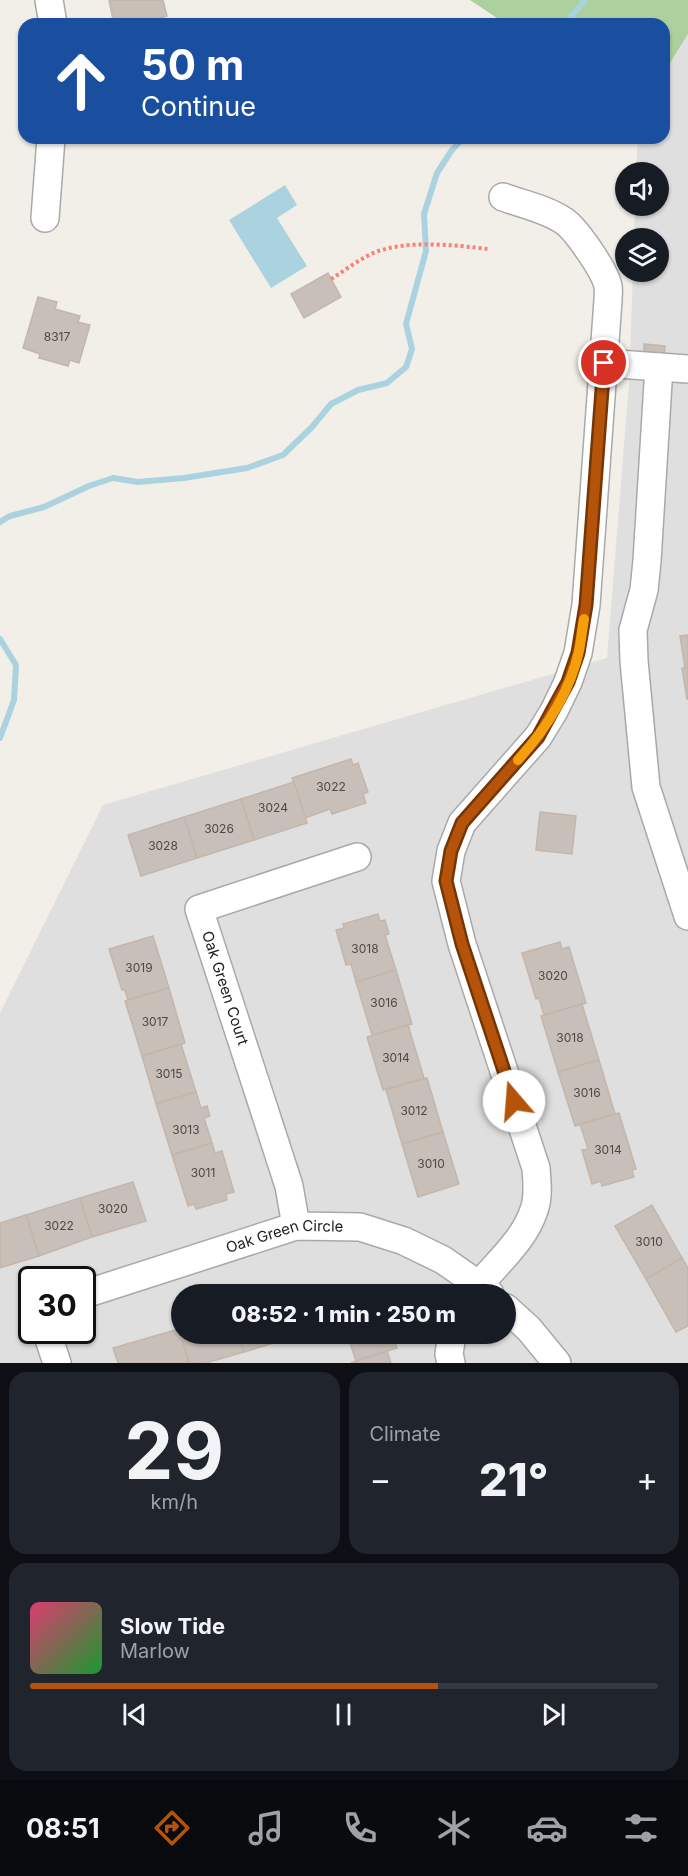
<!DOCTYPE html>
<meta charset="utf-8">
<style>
:root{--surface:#171b24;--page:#20242c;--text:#f1f3f6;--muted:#9ea1a6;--line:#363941;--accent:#b45309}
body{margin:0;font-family:Inter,sans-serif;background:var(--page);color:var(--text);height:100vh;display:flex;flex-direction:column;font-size:22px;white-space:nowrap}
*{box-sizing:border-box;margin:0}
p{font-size:20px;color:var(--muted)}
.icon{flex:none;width:33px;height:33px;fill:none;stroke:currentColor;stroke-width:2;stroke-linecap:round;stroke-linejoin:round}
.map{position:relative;height:1363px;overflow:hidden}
.panel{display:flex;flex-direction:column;gap:9px;padding:9px;background:#0d0f14;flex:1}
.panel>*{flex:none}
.guide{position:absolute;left:18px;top:18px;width:652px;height:126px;border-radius:18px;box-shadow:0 2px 4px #0004;background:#1a4fa0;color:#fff;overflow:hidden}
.controls{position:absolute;left:615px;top:162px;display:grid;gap:12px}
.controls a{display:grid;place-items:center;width:54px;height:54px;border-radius:50%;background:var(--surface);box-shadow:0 2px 4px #0004;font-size:30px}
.speed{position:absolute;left:18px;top:1266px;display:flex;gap:12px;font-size:30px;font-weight:700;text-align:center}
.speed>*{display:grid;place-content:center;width:78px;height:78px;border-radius:50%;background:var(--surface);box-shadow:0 2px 4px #0004;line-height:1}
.speed .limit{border:3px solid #111;border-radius:9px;background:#fff;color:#111}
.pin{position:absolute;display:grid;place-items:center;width:51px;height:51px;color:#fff;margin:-26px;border:3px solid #fff;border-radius:50%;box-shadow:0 2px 6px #0007}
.me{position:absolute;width:66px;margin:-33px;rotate:342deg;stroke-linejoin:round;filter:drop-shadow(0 0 4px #0008)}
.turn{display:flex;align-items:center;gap:21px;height:126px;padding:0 24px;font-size:27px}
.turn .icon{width:78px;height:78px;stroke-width:2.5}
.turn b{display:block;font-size:42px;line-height:51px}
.big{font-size:45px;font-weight:800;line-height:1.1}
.panel .widget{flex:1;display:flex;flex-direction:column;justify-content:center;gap:9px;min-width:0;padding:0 21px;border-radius:18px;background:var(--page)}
.panel .dial{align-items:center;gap:0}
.dial b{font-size:78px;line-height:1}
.song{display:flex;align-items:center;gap:18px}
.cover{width:72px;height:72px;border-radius:9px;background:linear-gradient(135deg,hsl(340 70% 55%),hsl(130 70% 35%))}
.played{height:6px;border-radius:3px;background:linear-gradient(90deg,var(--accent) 65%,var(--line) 65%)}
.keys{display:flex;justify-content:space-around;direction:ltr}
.heat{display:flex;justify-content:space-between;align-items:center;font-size:33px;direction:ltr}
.panel .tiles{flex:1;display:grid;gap:9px;grid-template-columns:1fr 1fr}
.widget:last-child{grid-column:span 2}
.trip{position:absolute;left:171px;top:1284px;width:345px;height:60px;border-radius:30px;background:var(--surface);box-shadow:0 2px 4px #0004;font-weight:800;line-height:60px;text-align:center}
.tabs{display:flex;height:96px;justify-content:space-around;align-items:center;background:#090b0e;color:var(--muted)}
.tabs .icon{width:42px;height:42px}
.tabs .on{color:var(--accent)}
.tabs b{font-size:27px;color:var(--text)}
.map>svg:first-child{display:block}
.residential{fill:#e0dfdf;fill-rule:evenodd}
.forest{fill:#add19e}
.water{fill:#aad3df}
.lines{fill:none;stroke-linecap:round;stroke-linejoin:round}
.stream{stroke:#aad3df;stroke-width:6}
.building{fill:#c7bfb8;stroke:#c4b6ab;stroke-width:1.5}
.minor-casing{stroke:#a9a9a9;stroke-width:30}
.path{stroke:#fa8072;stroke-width:4;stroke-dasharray:3 3;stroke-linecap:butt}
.minor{stroke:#fff;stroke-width:27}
.route-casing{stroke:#753606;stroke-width:15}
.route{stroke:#b45309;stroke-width:10}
.slow{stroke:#f59e0b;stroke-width:10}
.labels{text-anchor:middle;stroke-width:4.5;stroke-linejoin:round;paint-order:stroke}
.number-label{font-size:12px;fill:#4b4948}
.street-label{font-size:15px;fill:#222;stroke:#fff}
</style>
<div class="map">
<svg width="688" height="1363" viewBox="0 0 688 1363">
<rect width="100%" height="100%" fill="#f2efe9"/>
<path class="residential" d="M 688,34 L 688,1363 L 0,1363 L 0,1013 L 103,805 L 607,658 L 629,383 L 633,272 L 658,272 L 658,238 L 634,238 L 635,206 L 658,206 L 658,172 L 636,172 L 638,138 L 664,138 L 665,71 ZM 32,1280 L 82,1280 L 82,1330 L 32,1330 ZM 182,1294 L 506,1294 L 506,1334 L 182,1334 Z"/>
<polygon class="forest" points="470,0 688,0 688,34 665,71 664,24 506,24"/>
<polygon class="water" points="285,185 297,205 277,218 307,266 271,288 229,220"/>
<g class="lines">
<g class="stream">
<polyline points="565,24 585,0"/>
<polyline points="0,522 10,516 44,507 89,486 113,478 138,482 184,478 247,468 283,455 312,427 331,404 358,390 387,383 406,367 412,349 406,324 426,251 424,214 437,173 452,150 463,138"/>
<polyline points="0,639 16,665 14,700 0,738"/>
</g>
</g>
<g class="building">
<polygon points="109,0 163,0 167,16 159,18 160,24 114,24"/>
<polygon points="328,273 341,297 304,318 291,294"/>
<polygon points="38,297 57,302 55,309 80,316 78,322 90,325 79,363 70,360 68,366 39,358 40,354 23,348"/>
<polygon points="644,344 665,346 664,356 644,355"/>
<polygon points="688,635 688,699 687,699 682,668 685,668 680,636"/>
<polygon points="351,759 353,765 358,763 368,792 363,794 366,803 332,814 330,809 305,818 292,778"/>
<polygon points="294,782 307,823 254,840 241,799"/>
<polygon points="241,799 254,840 197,858 184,817"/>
<polygon points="540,812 576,816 572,854 536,850"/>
<polygon points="184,817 197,858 141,876 128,835"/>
<polygon points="378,914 380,921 385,920 389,934 385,935 396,970 356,982 351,964 346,965 336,930 344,928 343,924"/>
<polygon points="153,936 169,988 128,1000 125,990 122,990 109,949"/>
<polygon points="560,942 562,949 569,947 586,1003 544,1015 539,998 536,999 522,953"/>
<polygon points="396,970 412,1024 372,1035 356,982"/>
<polygon points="169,988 185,1043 142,1056 125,1001"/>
<polygon points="582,1004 599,1060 558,1072 541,1016"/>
<polygon points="408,1025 424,1078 383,1090 367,1037"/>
<polygon points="181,1044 196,1092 156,1104 142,1056"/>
<polygon points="599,1060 615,1114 575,1126 558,1072"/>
<polygon points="427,1078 443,1132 402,1144 386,1090"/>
<polygon points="196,1092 201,1108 207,1106 210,1116 204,1118 212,1143 172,1155 156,1104"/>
<polygon points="619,1113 636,1169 632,1170 634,1177 602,1186 601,1181 592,1184 582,1150 588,1149 580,1124"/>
<polygon points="443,1132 459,1184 418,1197 402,1144"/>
<polygon points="212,1143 215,1153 222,1151 234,1192 226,1194 227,1200 196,1209 194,1204 188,1206 172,1155"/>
<polygon points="133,1182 146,1221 92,1237 80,1198"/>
<polygon points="80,1198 92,1237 39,1256 26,1215"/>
<polygon points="652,1205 682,1258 646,1279 615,1226"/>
<polygon points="26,1215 39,1256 0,1268 0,1223"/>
<polygon points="682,1258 688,1268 688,1326 676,1332 646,1279"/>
<polygon points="182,1328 182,1334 238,1334 244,1352 206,1363 189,1363 179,1329"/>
<polygon points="179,1329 189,1363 118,1363 113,1348"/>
<polygon points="238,1334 299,1334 300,1335 244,1352"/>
<polygon points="347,1334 392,1334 397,1348 356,1361"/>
<polygon points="387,1351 391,1363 351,1363 356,1361"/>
</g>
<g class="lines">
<defs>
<g id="minor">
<polyline points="49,0 53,24"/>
<polyline points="45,218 51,138"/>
<polyline points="604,363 688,369"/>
<polyline points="659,367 647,561 644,590 633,630 634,661 646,787 688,916"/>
<polyline points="296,1226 289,1186 199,909 357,857"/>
<path d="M 473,1294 L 479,1285 C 498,1262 525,1239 534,1210 C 539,1197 537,1182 536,1168 L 462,944 L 446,881 L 451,851 L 462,823 L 538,737 L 554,711 L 568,682 L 578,653 L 586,605 L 608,300 C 608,295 609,290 608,286 C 605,271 576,229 564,221 C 546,209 522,204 503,197"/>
<path id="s1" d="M 82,1295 L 296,1226 L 360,1227 L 404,1241 L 443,1260 L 479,1285 L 490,1294"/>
<polyline points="506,1308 529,1329 557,1363"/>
<polyline points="46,1330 57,1363"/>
<polyline points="451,1363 449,1354 452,1334"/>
</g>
</defs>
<use href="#minor" class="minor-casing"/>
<path class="path" d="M 331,279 C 344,271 357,261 371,254 C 404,239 453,245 488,249"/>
<use href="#minor" class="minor"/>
</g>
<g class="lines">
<defs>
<polyline id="route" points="514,1101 462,944 446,881 451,851 462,823 538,737 568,682 578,653 586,605 604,363"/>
</defs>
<use href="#route" class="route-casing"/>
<use href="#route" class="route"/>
<path class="slow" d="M 518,760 C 545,730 570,692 579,651 C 581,641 582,630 584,619"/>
</g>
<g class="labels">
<g class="number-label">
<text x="57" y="341">8317</text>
<text x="331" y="791">3022</text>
<text x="273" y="812">3024</text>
<text x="219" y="833">3026</text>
<text x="163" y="850">3028</text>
<text x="365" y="953">3018</text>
<text x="139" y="972">3019</text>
<text x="553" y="980">3020</text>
<text x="384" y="1007">3016</text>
<text x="155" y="1026">3017</text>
<text x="570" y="1042">3018</text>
<text x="396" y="1062">3014</text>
<text x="169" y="1078">3015</text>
<text x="587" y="1097">3016</text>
<text x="414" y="1115">3012</text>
<text x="186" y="1134">3013</text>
<text x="608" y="1154">3014</text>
<text x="431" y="1168">3010</text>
<text x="203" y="1177">3011</text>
<text x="113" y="1213">3020</text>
<text x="59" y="1230">3022</text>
<text x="649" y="1246">3010</text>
</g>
<g class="street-label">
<text transform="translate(225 988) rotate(72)" y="5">Oak Green Court</text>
<text dy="5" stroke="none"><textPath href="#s1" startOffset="212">Oak Green Circle</textPath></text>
</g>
</g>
</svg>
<div class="controls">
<a><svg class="icon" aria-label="sound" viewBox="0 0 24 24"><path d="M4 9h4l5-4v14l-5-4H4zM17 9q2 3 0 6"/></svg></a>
<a><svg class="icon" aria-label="layers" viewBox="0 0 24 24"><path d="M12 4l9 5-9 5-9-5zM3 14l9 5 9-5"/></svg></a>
</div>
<div class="speed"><div class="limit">30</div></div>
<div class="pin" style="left:604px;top:363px;background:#d93025"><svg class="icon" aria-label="arrive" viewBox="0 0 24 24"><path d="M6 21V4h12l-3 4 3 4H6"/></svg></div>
<svg class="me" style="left:514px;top:1101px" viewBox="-20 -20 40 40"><circle r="19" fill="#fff"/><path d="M0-13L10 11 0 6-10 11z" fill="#b45309"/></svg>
<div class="trip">08:52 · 1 min · 250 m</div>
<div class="guide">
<div class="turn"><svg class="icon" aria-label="ahead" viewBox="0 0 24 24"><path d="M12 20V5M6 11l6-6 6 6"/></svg><div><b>50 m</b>Continue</div></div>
</div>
</div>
<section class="panel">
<div class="tiles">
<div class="widget dial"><b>29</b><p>km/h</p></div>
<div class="widget"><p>Climate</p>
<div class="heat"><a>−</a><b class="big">21°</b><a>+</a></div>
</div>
<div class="widget">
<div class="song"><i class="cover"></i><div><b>Slow Tide</b><p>Marlow</p></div></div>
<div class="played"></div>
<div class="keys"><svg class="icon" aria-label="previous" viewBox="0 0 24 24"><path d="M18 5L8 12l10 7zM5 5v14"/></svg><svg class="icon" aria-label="pause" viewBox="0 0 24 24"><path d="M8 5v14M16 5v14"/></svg><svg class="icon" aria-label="next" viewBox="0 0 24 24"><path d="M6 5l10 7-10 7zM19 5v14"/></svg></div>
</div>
</div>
</section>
<nav class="tabs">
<b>08:51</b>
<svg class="icon on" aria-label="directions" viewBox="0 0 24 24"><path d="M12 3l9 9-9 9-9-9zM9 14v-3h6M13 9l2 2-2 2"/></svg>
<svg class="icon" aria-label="music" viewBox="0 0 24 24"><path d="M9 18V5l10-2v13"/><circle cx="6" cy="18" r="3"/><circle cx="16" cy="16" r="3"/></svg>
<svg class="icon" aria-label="phone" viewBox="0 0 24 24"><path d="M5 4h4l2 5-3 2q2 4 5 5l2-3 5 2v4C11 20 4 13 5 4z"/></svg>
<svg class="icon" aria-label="climate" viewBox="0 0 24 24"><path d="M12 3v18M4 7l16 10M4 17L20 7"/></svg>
<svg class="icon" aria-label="car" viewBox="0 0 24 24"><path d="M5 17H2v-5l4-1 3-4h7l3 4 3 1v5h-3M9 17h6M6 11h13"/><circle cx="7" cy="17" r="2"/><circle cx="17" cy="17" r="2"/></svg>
<svg class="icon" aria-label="filters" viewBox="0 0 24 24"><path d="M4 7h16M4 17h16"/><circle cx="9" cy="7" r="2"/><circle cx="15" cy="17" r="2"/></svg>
</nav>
